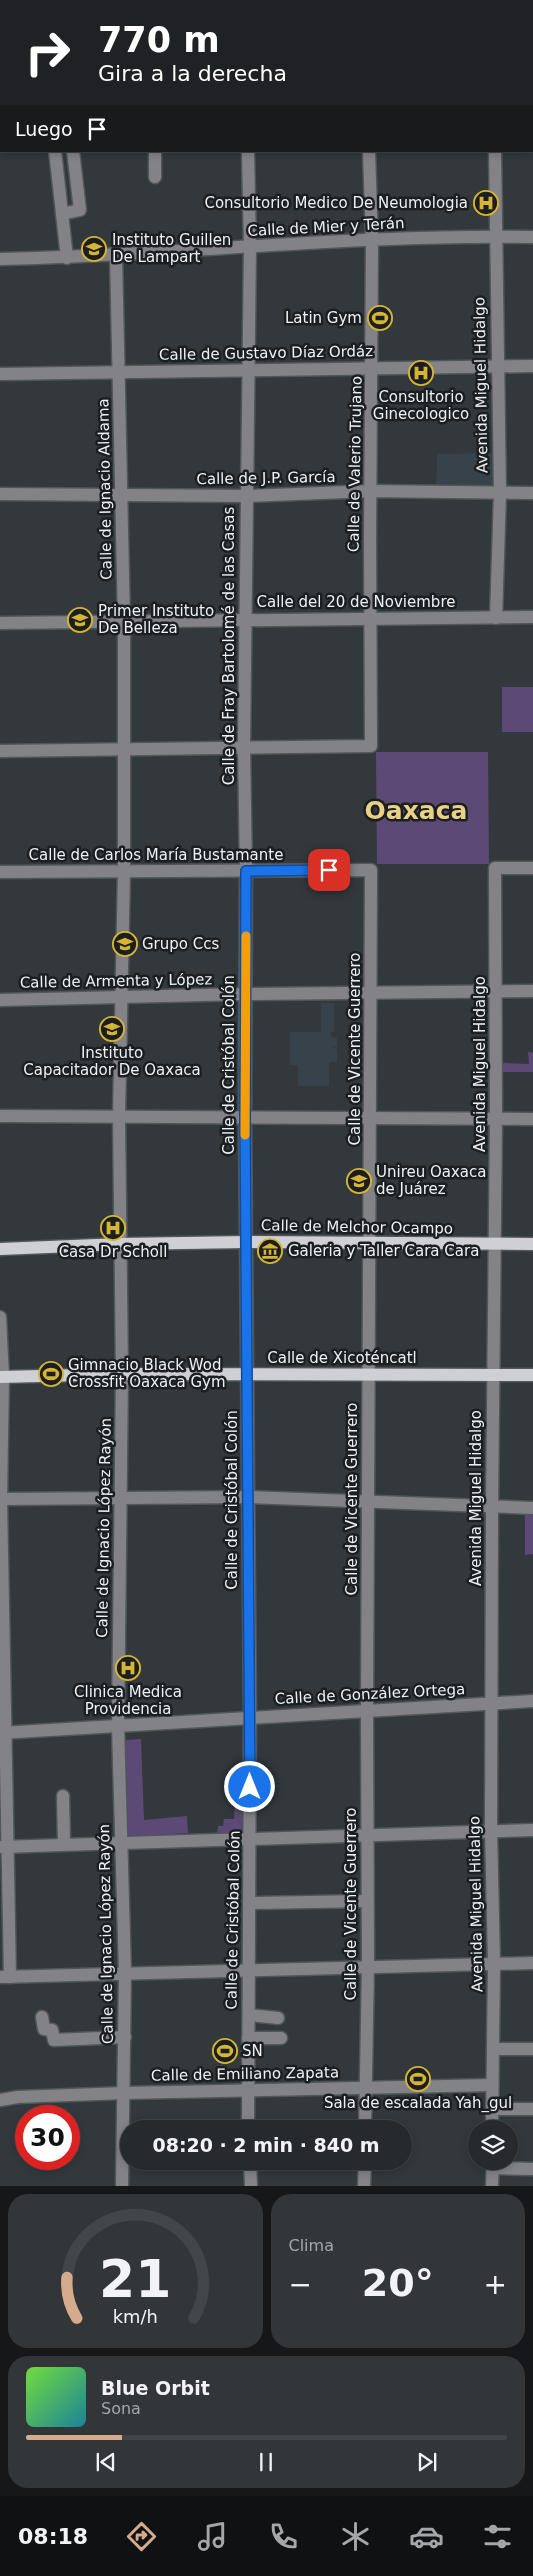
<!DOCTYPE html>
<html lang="es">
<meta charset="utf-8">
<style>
:root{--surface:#262a2d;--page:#323639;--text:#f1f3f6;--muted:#a4a7aa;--line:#424649;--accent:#d6ab8b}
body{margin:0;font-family:"DejaVu Sans",sans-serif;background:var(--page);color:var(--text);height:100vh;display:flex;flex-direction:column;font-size:19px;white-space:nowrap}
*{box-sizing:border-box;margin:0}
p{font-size:16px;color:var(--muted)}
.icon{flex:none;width:28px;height:28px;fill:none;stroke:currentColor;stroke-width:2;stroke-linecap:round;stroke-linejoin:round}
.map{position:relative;height:2186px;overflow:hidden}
.sheet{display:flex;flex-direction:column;gap:8px;padding:8px;background:#151719;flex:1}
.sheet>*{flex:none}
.hud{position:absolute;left:0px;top:0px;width:534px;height:152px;box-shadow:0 2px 8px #0003,0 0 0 1px var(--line);background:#202124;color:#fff;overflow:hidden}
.fabs{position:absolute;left:468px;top:2120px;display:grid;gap:10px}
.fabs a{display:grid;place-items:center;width:50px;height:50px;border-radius:50%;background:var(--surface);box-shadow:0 2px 8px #0003,0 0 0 1px var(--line);font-size:25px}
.speed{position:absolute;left:15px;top:2105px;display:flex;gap:10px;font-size:25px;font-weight:700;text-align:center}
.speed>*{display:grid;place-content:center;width:65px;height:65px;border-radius:50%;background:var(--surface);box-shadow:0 2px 8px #0003,0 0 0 1px var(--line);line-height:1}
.speed .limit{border:8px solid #d22;background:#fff;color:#111}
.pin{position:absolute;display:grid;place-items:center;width:42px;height:42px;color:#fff;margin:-21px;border-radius:10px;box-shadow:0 2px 8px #0006}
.me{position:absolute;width:55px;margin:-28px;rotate:0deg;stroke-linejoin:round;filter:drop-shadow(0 0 4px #0008)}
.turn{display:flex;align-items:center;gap:18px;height:105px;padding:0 15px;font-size:22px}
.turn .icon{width:65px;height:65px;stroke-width:2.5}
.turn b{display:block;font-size:35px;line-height:42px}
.then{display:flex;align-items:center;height:48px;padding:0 15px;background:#0003;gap:10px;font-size:19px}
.big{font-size:38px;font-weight:700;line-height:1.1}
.sheet .widget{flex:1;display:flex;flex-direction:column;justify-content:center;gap:8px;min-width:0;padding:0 18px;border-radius:20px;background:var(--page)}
.sheet .dial{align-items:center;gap:0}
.dial svg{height:130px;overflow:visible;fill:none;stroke:var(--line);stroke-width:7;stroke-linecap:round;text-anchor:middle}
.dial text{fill:var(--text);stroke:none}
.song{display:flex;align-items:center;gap:15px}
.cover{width:60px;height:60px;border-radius:8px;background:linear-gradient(135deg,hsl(100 70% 55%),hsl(190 70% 35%))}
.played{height:5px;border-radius:2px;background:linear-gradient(90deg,var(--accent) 20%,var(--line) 20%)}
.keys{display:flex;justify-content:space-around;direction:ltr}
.heat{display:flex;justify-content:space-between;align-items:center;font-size:28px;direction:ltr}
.sheet .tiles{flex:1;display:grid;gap:8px;grid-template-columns:1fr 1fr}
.widget:last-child{grid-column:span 2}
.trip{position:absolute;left:120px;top:2120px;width:292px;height:50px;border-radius:25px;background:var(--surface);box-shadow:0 2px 8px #0003,0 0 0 1px var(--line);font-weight:700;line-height:50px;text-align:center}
.menu{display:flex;height:80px;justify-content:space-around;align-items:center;background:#0f1112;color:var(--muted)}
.menu .icon{width:35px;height:35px}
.menu .selected{color:var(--accent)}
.menu b{font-size:22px;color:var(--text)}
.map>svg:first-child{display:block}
.built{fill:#38424a}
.green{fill:#5c4976}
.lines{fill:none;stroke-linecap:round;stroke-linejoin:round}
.minor-casing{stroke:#505659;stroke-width:15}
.major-casing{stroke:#505659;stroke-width:15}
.minor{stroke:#838387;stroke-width:12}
.major{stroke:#ced0d6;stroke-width:12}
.route-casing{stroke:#114b97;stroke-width:12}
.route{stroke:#1a73e8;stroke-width:9}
.slow{stroke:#f59e0b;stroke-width:9}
.labels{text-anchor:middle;stroke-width:5;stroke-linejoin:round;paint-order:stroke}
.poi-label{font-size:15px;fill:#edf1f4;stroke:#1c1f21;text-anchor:start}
.street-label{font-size:15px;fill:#edf1f4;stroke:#1c1f21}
.town-label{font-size:25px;font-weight:bold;fill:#e9d285;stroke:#1c1f21}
</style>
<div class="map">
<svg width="533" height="2186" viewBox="0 0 533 2186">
<rect width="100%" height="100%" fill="#32383c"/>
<g class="built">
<polygon points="493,453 493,487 436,487 437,454"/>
<polygon points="321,1003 334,1003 334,1032 331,1032 331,1037 337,1038 337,1047 333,1047 337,1050 337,1062 329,1062 329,1086 298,1086 298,1065 290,1065 290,1032 321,1032"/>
</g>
<g class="green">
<rect x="502" y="687" width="31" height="45"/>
<polygon points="376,752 488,752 489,864 377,864"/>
<polygon points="528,1052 533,1053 533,1072 501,1072 501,1063 529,1064"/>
<polygon points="525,1514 533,1514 533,1554 525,1555"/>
<polygon points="141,1739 144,1820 187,1816 188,1833 127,1837 125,1740"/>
<polygon points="245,1785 245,1832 217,1833 218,1826 223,1826 224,1819 234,1819 236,1786"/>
</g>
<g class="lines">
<defs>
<g id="minor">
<polyline points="184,0 184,1"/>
<polyline points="249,0 249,1"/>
<polyline points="345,0 345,1"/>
<polyline points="495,0 495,1"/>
<polyline points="532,117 533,117"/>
<polyline points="0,129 1,129"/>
<polyline points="55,151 67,258"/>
<polyline points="155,151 155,177"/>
<polyline points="495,151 500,494 496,618"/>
<polyline points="62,214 80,210 73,151"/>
<polyline points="116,255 124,622 124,871 119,1117 122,1374 118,1726 125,1973 122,2186"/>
<path d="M 0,259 C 178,255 355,234 533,237"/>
<polyline points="0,374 533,366"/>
<polyline points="0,494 247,496 371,491 533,493"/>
<polyline points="0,623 533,617"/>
<polyline points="0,751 371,746 370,537 372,240 369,151"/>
<polyline points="0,872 371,870 367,1711 368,1966 365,2129"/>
<polyline points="0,1000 246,994 533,991"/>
<polyline points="0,1116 533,1119"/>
<polyline points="0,1317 3,1377 1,1499 10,1977"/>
<polyline points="0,1499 248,1497 533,1508"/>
<polyline points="0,1733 533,1701"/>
<polyline points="63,1796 64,1843"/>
<polyline points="1,1847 533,1830"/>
<polyline points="251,1903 367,1901"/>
<polyline points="0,1977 533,1963"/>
<polyline points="249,2015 278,2018"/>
<polyline points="42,2017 44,2029 52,2030 54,2040 125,2037"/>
<polyline points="248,2038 281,2038"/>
<polyline points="493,2049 533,2049"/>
<polyline points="0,2100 18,2097 124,2093 492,2085"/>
<polyline points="492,2109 533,2109"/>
<polyline points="248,2129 250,1717 245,1119 246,871 244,746 250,247 248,151"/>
<polyline points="492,2129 494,1963 491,1831 492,1507 496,1120 495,868 533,868"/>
<polyline points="250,2161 251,2186"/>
<polyline points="493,2168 533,2169"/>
<polyline points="364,2186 365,2161"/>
<polyline points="492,2186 493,2161"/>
</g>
<g id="major">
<polyline points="16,1 18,0"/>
<polyline points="38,1 39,0"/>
<polyline points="0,19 1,17"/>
<polyline points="0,40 1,39"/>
<polyline points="0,1249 121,1244 246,1242 533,1244"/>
<polyline points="0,1377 122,1374 533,1375"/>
</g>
</defs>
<use href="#minor" class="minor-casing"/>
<use href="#major" class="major-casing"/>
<use href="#minor" class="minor"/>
<use href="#major" class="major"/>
</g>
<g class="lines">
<defs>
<polyline id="route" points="250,1787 245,1119 246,871 329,870"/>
</defs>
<use href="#route" class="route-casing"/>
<use href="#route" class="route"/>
<polyline class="slow" points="245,1135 246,936"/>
</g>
<defs>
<symbol id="hospital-ring" viewBox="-11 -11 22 22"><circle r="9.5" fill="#1c1f21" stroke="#d6b534" stroke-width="1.5"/><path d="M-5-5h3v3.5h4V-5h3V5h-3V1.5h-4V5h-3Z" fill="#d6b534"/></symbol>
<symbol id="university-ring" viewBox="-11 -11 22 22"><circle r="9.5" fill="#1c1f21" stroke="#d6b534" stroke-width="1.5"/><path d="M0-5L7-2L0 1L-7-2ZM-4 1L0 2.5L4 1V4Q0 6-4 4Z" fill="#d6b534"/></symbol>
<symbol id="stadium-ring" viewBox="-11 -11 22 22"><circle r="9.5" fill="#1c1f21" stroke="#d6b534" stroke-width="1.5"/><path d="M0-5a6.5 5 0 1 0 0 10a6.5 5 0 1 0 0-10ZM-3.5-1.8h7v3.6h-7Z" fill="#d6b534"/></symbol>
<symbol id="museum-ring" viewBox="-11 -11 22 22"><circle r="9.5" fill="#1c1f21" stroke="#d6b534" stroke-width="1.5"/><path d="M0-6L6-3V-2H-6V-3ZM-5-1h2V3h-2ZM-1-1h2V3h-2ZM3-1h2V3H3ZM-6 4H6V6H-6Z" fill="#d6b534"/></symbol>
</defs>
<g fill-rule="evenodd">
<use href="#hospital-ring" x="472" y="189" width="28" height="28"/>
<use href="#university-ring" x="80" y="235" width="28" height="28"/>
<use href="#stadium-ring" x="366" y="304" width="28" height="28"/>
<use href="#hospital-ring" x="407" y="359" width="28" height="28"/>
<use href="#university-ring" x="66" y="606" width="28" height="28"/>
<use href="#university-ring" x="111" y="930" width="28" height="28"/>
<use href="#university-ring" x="98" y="1015" width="28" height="28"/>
<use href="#university-ring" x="345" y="1167" width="28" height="28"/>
<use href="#hospital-ring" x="99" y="1214" width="28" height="28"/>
<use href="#museum-ring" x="256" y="1237" width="28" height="28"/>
<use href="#stadium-ring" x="37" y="1360" width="28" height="28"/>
<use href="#hospital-ring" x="114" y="1654" width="28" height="28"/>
<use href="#stadium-ring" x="211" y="2037" width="28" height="28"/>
<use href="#stadium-ring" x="404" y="2065" width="28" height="28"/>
</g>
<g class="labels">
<g class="poi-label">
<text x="468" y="208" text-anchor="end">Consultorio Medico De Neumologia</text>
<text x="112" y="245">Instituto Guillen<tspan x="112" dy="17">De Lampart</tspan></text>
<text x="362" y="323" text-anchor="end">Latin Gym</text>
<text x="421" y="402" text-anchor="middle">Consultorio<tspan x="421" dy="17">Ginecologico</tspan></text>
<text x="98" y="616">Primer Instituto<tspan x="98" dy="17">De Belleza</tspan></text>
<text x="142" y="949">Grupo Ccs</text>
<text x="112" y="1058" text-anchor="middle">Instituto<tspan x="112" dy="17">Capacitador De Oaxaca</tspan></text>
<text x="376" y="1177">Unireu Oaxaca<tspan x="376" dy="17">de Juárez</tspan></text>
<text x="288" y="1256">Galeria y Taller Cara Cara</text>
<text x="113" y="1257" text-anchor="middle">Casa Dr Scholl</text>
<text x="68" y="1370">Gimnacio Black Wod<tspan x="68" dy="17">Crossfit Oaxaca Gym</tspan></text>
<text x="128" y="1697" text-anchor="middle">Clinica Medica<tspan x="128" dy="17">Providencia</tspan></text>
<text x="242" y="2056">SN</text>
<text x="418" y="2108" text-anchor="middle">Sala de escalada Yah_gul</text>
</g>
<g class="street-label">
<text transform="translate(326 227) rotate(-3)" y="5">Calle de Mier y Terán</text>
<text transform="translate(266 353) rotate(-1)" y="5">Calle de Gustavo Díaz Ordáz</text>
<text transform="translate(481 385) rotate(-91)" y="5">Avenida Miguel Hidalgo</text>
<text transform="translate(355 464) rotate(-89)" y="5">Calle de Valerio Trujano</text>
<text transform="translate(266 478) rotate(-1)" y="5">Calle de J.P. García</text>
<text transform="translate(105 489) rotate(-91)" y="5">Calle de Ignacio Aldama</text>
<text x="356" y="607">Calle del 20 de Noviembre</text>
<text transform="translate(229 646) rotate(-90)" y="5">Calle de Fray Bartolomé de las Casas</text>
<text x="156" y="860">Calle de Carlos María Bustamante</text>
<text transform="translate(116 981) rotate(-1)" y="5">Calle de Armenta y López</text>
<text transform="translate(355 1049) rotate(-90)" y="5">Calle de Vicente Guerrero</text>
<text transform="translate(480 1064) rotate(-90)" y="5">Avenida Miguel Hidalgo</text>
<text transform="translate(229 1065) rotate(-90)" y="5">Calle de Cristóbal Colón</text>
<text transform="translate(357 1227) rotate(1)" y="5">Calle de Melchor Ocampo</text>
<text x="342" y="1363">Calle de Xicoténcatl</text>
<text transform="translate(476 1498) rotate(-90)" y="5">Avenida Miguel Hidalgo</text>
<text transform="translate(352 1499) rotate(-90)" y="5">Calle de Vicente Guerrero</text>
<text transform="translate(232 1500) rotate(-90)" y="5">Calle de Cristóbal Colón</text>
<text transform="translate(104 1528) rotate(-89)" y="5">Calle de Ignacio López Rayón</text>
<text transform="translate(370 1694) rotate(-3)" y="5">Calle de González Ortega</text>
<text transform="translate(351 1904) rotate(-90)" y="5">Calle de Vicente Guerrero</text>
<text transform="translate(476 1904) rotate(-91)" y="5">Avenida Miguel Hidalgo</text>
<text transform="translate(233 1920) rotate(-89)" y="5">Calle de Cristóbal Colón</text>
<text transform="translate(106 1934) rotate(-91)" y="5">Calle de Ignacio López Rayón</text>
<text transform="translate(245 2074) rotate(-1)" y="5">Calle de Emiliano Zapata</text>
</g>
<g class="town-label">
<text x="416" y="819">Oaxaca</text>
</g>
</g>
</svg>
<div class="fabs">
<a><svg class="icon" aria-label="layers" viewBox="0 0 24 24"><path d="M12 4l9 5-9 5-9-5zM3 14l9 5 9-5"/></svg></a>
</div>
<div class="speed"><div class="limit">30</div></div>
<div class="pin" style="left:329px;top:870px;background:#d93025"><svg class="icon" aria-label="arrive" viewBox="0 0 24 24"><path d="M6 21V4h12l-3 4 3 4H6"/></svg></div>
<svg class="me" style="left:250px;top:1787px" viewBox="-20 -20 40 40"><circle r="17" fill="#1a73e8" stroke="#fff" stroke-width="3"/><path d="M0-11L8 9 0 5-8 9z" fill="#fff"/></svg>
<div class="trip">08:20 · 2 min · 840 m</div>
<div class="hud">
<div class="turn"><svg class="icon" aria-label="right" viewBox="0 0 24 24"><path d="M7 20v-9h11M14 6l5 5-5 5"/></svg><div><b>770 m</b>Gira a la derecha</div></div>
<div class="then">Luego<svg class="icon" aria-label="arrive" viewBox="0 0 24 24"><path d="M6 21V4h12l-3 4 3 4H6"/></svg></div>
</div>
</div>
<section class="sheet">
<div class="tiles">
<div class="widget dial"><svg viewBox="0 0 100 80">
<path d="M14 69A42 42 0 1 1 86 69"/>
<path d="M14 69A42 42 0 0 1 8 44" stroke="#d6ab8b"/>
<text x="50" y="56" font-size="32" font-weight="700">21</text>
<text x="50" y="72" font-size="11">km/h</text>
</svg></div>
<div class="widget"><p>Clima</p>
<div class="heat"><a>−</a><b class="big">20°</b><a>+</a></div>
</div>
<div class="widget">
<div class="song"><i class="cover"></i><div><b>Blue Orbit</b><p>Sona</p></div></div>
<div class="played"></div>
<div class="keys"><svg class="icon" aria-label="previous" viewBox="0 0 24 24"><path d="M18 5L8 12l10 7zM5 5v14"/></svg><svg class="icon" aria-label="pause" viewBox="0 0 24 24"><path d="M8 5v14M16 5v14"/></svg><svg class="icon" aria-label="next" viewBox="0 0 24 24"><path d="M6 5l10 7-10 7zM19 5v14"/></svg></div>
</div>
</div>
</section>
<nav class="menu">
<b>08:18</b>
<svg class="icon selected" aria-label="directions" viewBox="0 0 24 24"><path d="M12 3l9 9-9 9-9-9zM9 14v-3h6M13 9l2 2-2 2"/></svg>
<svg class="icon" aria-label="music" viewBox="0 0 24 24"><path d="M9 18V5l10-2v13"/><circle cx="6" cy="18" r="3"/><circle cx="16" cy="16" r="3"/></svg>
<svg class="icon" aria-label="phone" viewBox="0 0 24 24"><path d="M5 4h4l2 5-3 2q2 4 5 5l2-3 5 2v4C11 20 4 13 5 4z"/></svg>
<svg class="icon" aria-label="climate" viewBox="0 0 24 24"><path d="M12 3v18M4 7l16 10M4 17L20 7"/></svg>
<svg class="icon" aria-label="car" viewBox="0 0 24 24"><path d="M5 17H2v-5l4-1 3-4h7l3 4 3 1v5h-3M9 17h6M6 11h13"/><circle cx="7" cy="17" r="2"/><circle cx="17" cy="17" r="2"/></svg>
<svg class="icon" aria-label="filters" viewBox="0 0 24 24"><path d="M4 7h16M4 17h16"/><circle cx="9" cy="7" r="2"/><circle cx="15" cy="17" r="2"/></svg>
</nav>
